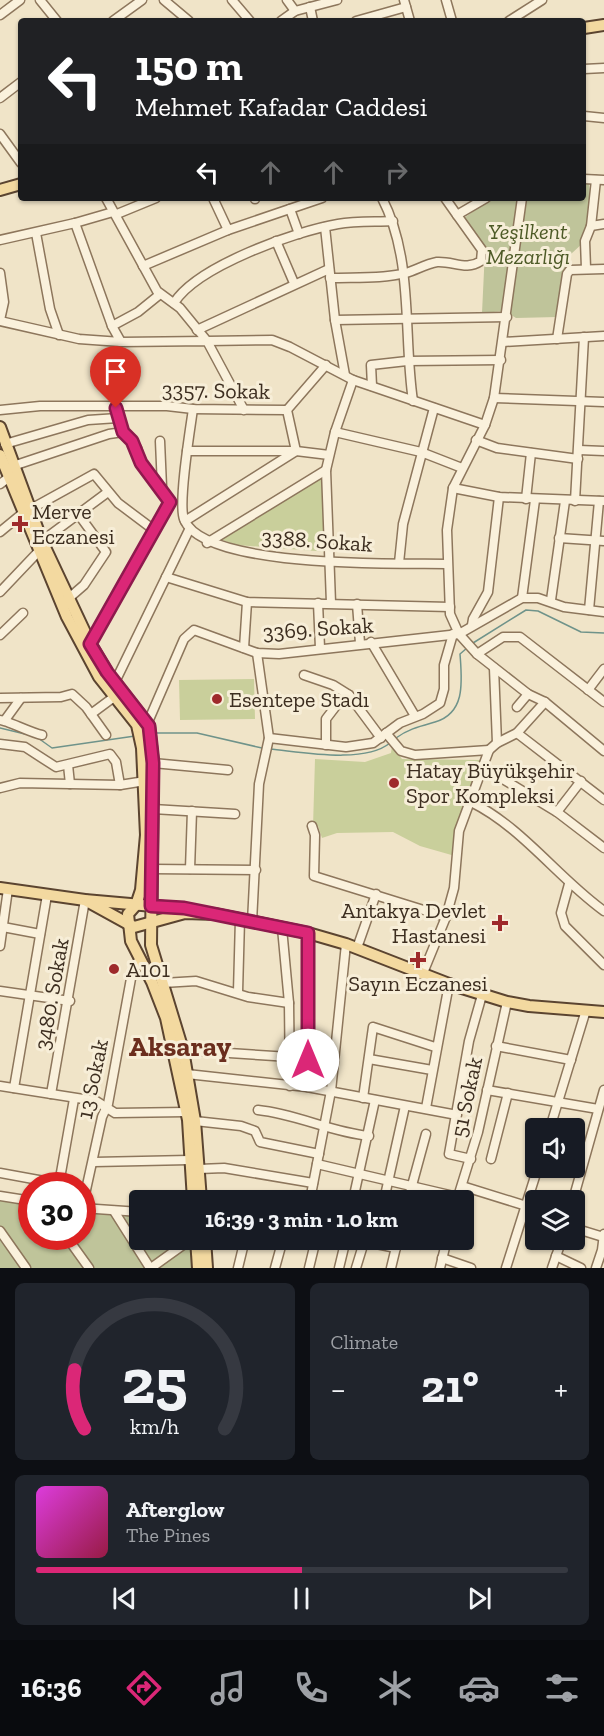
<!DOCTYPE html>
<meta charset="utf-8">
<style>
:root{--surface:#171b24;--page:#20242c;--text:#f1f3f6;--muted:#9ea1a6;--line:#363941;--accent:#db2777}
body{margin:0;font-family:"Zilla Slab",serif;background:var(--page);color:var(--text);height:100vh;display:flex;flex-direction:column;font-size:22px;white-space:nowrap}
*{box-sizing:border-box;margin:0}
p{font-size:20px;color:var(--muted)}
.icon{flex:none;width:33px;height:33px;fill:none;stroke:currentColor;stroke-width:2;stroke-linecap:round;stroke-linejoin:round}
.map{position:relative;height:1268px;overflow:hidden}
.panel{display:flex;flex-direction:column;gap:15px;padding:15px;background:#0d0f14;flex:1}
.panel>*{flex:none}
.hud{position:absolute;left:18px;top:18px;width:568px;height:183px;border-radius:6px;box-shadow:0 2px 4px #0004;background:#202124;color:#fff;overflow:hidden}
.fabs{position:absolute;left:525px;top:1118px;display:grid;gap:12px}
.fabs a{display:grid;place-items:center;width:60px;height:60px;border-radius:6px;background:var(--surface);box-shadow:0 2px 4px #0004;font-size:30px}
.speed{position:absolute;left:18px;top:1172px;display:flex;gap:12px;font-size:30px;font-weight:700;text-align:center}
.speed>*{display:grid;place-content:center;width:78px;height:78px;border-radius:50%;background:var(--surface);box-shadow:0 2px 4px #0004;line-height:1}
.speed .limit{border:9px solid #d22;background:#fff;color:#111}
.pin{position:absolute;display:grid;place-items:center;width:51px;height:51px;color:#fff;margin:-62px -26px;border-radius:50% 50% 50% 0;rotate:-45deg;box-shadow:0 0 6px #0007}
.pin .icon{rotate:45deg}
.me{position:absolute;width:66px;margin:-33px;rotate:0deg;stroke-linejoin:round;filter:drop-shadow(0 0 4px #0008)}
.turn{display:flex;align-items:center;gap:21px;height:126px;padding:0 18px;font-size:27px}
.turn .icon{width:78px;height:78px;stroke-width:2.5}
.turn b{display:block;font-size:42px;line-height:51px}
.lanes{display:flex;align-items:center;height:57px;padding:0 18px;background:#0003;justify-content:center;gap:30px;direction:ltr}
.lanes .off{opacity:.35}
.big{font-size:45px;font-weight:800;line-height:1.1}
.panel .card{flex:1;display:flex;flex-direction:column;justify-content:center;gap:9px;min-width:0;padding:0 21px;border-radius:9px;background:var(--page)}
.panel .dial{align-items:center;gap:0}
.dial svg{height:156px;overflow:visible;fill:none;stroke:var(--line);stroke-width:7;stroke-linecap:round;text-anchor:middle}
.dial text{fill:var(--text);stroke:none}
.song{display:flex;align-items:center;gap:18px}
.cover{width:72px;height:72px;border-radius:9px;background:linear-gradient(135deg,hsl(300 70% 55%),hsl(340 70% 35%))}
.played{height:6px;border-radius:3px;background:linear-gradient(90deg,var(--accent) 50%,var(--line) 50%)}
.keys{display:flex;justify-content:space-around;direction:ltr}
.heat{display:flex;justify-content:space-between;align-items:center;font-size:33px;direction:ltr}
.panel .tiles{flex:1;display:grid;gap:15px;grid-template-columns:1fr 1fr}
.card:last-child{grid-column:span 2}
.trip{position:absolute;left:129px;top:1190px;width:345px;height:60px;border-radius:6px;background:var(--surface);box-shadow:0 2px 4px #0004;font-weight:800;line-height:60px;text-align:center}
.dock{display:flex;height:96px;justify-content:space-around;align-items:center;background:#090b0e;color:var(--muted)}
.dock .icon{width:42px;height:42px}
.dock .active{color:var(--accent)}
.dock b{font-size:27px;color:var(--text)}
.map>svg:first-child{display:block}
.green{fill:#c9cf9b}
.cemetery{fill:#bfc49a}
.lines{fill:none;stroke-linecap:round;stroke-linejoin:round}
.stream{stroke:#6f938a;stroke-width:1.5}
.minor-casing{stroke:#8d765c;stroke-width:11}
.major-casing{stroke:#5b4430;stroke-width:14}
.minor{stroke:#faf1dc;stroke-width:8}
.major{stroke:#f3d9a0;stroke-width:10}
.route-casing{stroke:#8e194d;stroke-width:15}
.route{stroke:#db2777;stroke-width:10}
.poi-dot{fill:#9e2a2b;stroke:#f7eed8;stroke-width:2}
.labels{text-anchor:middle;stroke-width:6;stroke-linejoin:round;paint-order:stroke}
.park-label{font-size:22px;font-style:italic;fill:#4d5a26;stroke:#f7eed8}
.street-label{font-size:22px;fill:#3d2e20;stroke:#f7eed8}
.poi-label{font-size:22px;fill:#3d2e20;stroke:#f7eed8;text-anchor:start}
.district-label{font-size:28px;font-weight:bold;fill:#6b2e1e;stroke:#f7eed8}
</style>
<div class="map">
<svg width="604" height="1268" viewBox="0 0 604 1268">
<rect width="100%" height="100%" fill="#f0e4c8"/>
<g class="green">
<polygon points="324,474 329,552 237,545 219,539"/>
<polygon points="254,679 255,719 180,720 179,680"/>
<polygon points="392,746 402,759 480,760 458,831 455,856 420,846 393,832 337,833 322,838 318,826 313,827 315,759 365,762 391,753"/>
</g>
<g class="cemetery">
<polygon points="584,184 589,184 591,202 584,242 571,254 557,317 516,318 505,311 482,313 485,250 464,218 492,198 584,198"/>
<polygon points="0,1196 31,1201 32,1236 82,1236 83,1208 139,1212 140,1239 190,1239 192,1268 0,1268"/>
</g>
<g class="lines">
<g class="stream">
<polyline points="473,643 526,610 538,611 581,632 604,633"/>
<polyline points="0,728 25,734"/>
<polyline points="154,733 197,733 262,748"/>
<polyline points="38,738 52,748 135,736"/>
<path d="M 396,738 C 408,729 421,726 435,722 C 466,713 462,681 460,654 L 467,648"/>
<path d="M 270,749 C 302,752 364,764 390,743"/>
</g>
<defs>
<g id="minor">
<polyline points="40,0 57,21"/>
<polyline points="164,0 189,21"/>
<polyline points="232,0 250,21"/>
<polyline points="287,0 295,11"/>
<polyline points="404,0 410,21"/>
<polyline points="446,0 452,21"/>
<polyline points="310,7 313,21"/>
<polyline points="0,15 20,0"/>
<polyline points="113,21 142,0"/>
<polyline points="281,21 295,11 337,0"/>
<polyline points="356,21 406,7"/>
<polyline points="509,21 542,0"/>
<polyline points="584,69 604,68"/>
<polyline points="0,98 21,82"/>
<polyline points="584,116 604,118"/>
<polyline points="0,134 21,163"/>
<polyline points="584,179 604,180"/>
<polyline points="106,198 157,291 180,308 207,341 272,340 290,347 353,380 485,425"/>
<polyline points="213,198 228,230"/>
<polyline points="255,198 255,199"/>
<path d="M 382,198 C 414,260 403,334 413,401"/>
<polyline points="445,198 457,215 486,198"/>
<polyline points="522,198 494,398 485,425 453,488 447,530 450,614 459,634 477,654 528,694 545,702 604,751"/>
<polyline points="290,209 299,234"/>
<polyline points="117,214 156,198"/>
<polyline points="75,223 112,326"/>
<polyline points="591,226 596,180"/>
<polyline points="325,227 335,320 345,375"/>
<polyline points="36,233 50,309 59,335"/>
<polyline points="0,240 75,223 113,212"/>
<polyline points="276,241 294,283"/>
<polyline points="143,266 228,230 322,198"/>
<polyline points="586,268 585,241 591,226 604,224"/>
<polyline points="0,273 4,302 0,320"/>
<path d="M 330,278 C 354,277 383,279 406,273 C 416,270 426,264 437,262 C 454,261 466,271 481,261 L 482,250 L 457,215"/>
<path d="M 174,303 C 197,266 296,231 338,224 C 356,221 375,222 393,221"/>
<polyline points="335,320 507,317"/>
<polyline points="0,321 79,339 121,342 112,326 138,312 159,295"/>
<polyline points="197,330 329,269"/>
<polyline points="557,339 567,274 570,270 604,269"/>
<polyline points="121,342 207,341 244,410"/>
<polyline points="503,342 604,336"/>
<polyline points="372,386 371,365 407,361 501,360"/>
<polyline points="494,398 604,402"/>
<path d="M 193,409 C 190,430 178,503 184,519 C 203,569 398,563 447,564"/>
<polyline points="0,410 40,406 167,406 193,409 287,410"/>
<polyline points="335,432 421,452 462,468"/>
<polyline points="476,440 497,448 578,459"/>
<polyline points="160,441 162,487"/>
<polyline points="5,444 88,420 118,418"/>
<polyline points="579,450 604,451"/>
<polyline points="187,451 296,451 329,455"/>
<polyline points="13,466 109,434 123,432"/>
<polyline points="0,484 8,478"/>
<polyline points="453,488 499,497 604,501"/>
<polyline points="526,499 531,453"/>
<polyline points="575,501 584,337"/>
<polyline points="29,510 94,474 118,503 154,530"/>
<polyline points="185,521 296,451 287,410 326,365"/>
<polyline points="0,532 23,513"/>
<polyline points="559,538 604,541"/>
<polyline points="42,541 108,492"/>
<polyline points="207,543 326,470"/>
<polyline points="399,563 403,524 434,408"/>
<polyline points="166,577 247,602 450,607"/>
<polyline points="0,592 38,552"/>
<polyline points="69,598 84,585 106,552 79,515"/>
<polyline points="522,598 535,500"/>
<polyline points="551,600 565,501"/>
<polyline points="318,603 320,648"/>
<polyline points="331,603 326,470 335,432 353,380"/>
<polyline points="357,604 360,643"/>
<polyline points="589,610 599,501"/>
<polyline points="472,625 473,619 488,592 499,497"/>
<polyline points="0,635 23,613"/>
<polyline points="371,642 415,716"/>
<polyline points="90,643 170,502 141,463 137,448 123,432 116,408"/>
<polyline points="244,648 247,602"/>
<polyline points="477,654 503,637 520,637 604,702"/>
<polyline points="494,668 497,743"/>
<polyline points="304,675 333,685 349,695 381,738"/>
<polyline points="115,682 189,530"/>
<polyline points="588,690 604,669"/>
<polyline points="0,698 61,697 72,694 86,707 106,735"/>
<polyline points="517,707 528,694"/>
<polyline points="91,714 114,697"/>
<path d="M 0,720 C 6,720 31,733 42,735"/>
<polyline points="5,720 21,698"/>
<polyline points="148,722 184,639 194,630 257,653 279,654 459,634 522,598 538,598 564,607 604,612"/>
<polyline points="386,733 401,751 415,755 489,750"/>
<polyline points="517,733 604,800"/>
<polyline points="269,738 346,747 373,743 400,723 423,714 440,703 444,689 444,665 453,634"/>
<polyline points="0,744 25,747 56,767 110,754 116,762 120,785 145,781"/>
<polyline points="326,745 326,719 339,702 349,695"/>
<polyline points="153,763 228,770"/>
<polyline points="68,765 70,784"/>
<polyline points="483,767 557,812 604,848"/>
<polyline points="0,788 20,783 120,785"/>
<path d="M 471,802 C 522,827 558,878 604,911"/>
<polyline points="153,809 235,814"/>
<polyline points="557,812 581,781"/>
<polyline points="312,826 315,835 314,876 446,917"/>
<polyline points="152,869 256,870"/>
<polyline points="190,869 192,811"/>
<polyline points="569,884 561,913 565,926 604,965"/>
<polyline points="252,922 259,784 269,738 257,653"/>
<polyline points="3,927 40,934"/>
<polyline points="282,928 289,1003 290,1086"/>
<polyline points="0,946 8,889"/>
<polyline points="357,948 376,894"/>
<polyline points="423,973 446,917 454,888 459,831 489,750 497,743 517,733 545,702"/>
<polyline points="163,983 196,981 248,997 289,1003"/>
<polyline points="0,991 70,1001"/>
<polyline points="238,992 240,919"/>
<polyline points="496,1046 571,1060"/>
<polyline points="183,1050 290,1057"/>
<polyline points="369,1059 432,1070"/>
<polyline points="187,1074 307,1087 457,1115"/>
<polyline points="0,1086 96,1101 115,1113 186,1112"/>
<polyline points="307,1087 308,933"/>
<polyline points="14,1088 47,895"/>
<polyline points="487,1090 598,1109"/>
<polyline points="51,1094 85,900"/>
<polyline points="363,1098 373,1027 435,1047"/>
<polyline points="426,1108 449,984"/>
<path d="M 258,1110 C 297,1114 330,1132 369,1136"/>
<polyline points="195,1121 241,1126 255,1131 260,1142 319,1154"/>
<polyline points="550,1128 586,1010"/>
<polyline points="471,1159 449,1154 469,1041 482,995"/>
<polyline points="491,1159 508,1093"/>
<polyline points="94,1162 189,1160"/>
<polyline points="317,1164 458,1197"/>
<polyline points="199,1169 224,1168 313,1183"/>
<polyline points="0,1173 66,1185"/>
<polyline points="59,1184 74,1099"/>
<polyline points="462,1186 536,1209"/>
<polyline points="0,1196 32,1201"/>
<polyline points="310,1200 331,1091 346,944"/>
<polyline points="353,1200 375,1100"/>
<polyline points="384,1200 405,1106"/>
<polyline points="408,1200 426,1134"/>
<polyline points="457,1200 478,1132 507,1002"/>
<polyline points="573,1200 604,1090"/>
<polyline points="82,1208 102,1117 108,1104 132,973 140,958"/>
<polyline points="82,1208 140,1212"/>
<polyline points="114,1211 150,1268"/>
<polyline points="574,1228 603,1237"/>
<polyline points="0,1231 26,1268"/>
<polyline points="66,1236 89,1268"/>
<polyline points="352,1239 396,1248"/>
<polyline points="556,1256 581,1268"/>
<polyline points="442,1258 471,1268"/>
<polyline points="151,1268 183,1245"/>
<polyline points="238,1268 245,1239"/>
<polyline points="275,1268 283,1239"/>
<polyline points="309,1268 316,1239"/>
<polyline points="339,1268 346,1239"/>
<polyline points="356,1268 364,1242"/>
<polyline points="391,1268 398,1239"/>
<polyline points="440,1268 447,1239"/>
<polyline points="506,1268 538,1167"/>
<polyline points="552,1268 562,1239"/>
<polyline points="596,1268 602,1250 604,1234"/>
</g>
<g id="major">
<polyline points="584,28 604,25"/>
<polyline points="0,190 21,184"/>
<polyline points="0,427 42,541 90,643 107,672 149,726 153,763 151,945 183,1050 195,1121 201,1200"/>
<polyline points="0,455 67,617 99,677 137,725 142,748 146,835 141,890 136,905 128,914 131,941 152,982 166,1018 188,1120 193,1200"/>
<polyline points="0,888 85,900 187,909"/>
<polyline points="85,900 134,927 185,913 215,914 308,933 346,944 449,984 507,1002 529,1006 604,1012"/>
<polyline points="196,1239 198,1268"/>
<polyline points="205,1239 207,1268"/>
</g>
</defs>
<use href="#minor" class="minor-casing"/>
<use href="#major" class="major-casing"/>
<use href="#minor" class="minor"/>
<use href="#major" class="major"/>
</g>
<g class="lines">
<defs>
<polyline id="route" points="116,408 123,432 132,441 141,463 170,502 90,644 107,672 149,726 153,763 151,906 184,908 308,933 308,1060"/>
</defs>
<use href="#route" class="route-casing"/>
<use href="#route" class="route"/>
</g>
<g class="poi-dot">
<path d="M17 515h6v6h6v6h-6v6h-6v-6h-6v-6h6z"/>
<circle cx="217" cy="699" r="6"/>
<circle cx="394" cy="783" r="6"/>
<path d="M497 914h6v6h6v6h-6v6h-6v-6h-6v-6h6z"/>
<path d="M415 951h6v6h6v6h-6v6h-6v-6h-6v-6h6z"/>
<circle cx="114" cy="969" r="6"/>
</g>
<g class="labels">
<g class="park-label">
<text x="528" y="239">Yeşilkent<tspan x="528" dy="25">Mezarlığı</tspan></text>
</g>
<g class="street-label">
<text transform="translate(216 390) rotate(1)" y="8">3357. Sokak</text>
<text transform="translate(317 540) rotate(4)" y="8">3388. Sokak</text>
<text transform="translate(318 628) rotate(-4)" y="8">3369. Sokak</text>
<text transform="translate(51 994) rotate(-80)" y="8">3480. Sokak</text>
<text transform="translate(92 1079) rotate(-78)" y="8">13 Sokak</text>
<text transform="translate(466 1097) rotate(-78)" y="8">51 Sokak</text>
</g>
<g class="poi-label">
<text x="32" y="519">Merve<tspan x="32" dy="25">Eczanesi</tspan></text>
<text x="229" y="707">Esentepe Stadı</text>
<text x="406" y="778">Hatay Büyükşehir<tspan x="406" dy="25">Spor Kompleksi</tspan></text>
<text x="486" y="918" text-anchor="end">Antakya Devlet<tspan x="486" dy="25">Hastanesi</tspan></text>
<text x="126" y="977">A101</text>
<text x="418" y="991" text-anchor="middle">Sayın Eczanesi</text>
</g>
<g class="district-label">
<text x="180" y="1056">Aksaray</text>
</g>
</g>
</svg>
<div class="fabs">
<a><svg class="icon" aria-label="sound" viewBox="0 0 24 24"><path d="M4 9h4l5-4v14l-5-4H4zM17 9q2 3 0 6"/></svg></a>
<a><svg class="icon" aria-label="layers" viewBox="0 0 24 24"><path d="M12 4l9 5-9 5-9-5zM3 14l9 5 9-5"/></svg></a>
</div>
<div class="speed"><div class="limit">30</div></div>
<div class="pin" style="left:116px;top:408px;background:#d93025"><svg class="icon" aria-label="arrive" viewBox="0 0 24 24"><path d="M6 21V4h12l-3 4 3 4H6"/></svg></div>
<svg class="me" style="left:308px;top:1060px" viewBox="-20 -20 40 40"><circle r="19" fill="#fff"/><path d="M0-13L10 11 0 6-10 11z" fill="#db2777"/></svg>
<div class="trip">16:39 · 3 min · 1.0 km</div>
<div class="hud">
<div class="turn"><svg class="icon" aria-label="left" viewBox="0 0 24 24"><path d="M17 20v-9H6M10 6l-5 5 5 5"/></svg><div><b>150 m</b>Mehmet Kafadar Caddesi</div></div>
<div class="lanes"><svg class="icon" aria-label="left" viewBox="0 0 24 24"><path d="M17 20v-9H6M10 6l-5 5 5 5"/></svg><svg class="icon off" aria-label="ahead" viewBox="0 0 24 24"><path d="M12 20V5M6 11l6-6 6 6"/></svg><svg class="icon off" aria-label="ahead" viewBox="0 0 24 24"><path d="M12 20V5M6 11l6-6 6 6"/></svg><svg class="icon off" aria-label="right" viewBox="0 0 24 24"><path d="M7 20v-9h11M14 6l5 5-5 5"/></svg></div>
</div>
</div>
<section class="panel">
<div class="tiles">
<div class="card dial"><svg viewBox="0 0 100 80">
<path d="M14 69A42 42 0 1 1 86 69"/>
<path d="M14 69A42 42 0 0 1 9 39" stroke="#db2777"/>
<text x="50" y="56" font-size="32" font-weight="700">25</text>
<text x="50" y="72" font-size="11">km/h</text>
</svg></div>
<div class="card"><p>Climate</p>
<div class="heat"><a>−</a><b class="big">21°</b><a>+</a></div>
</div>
<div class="card">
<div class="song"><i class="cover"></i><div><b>Afterglow</b><p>The Pines</p></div></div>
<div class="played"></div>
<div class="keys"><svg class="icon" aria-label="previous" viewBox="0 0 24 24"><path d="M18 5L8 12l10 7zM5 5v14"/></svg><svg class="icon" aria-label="pause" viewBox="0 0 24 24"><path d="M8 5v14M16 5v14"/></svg><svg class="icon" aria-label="next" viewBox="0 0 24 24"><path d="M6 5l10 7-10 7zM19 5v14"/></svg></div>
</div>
</div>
</section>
<nav class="dock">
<b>16:36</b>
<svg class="icon active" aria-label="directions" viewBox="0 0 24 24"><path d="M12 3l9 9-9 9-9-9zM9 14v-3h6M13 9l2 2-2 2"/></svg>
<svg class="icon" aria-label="music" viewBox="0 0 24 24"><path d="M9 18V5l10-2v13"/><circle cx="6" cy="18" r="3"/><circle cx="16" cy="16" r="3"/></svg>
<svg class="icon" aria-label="phone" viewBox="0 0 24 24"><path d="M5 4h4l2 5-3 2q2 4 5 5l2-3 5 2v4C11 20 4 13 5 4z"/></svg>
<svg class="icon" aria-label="climate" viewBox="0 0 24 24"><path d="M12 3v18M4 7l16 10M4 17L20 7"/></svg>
<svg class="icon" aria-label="car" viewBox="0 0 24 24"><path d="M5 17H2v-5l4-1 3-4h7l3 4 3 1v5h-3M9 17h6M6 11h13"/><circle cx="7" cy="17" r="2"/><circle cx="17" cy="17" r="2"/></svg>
<svg class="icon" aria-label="filters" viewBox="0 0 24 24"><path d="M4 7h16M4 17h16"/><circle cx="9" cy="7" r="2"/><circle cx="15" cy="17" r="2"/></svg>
</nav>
